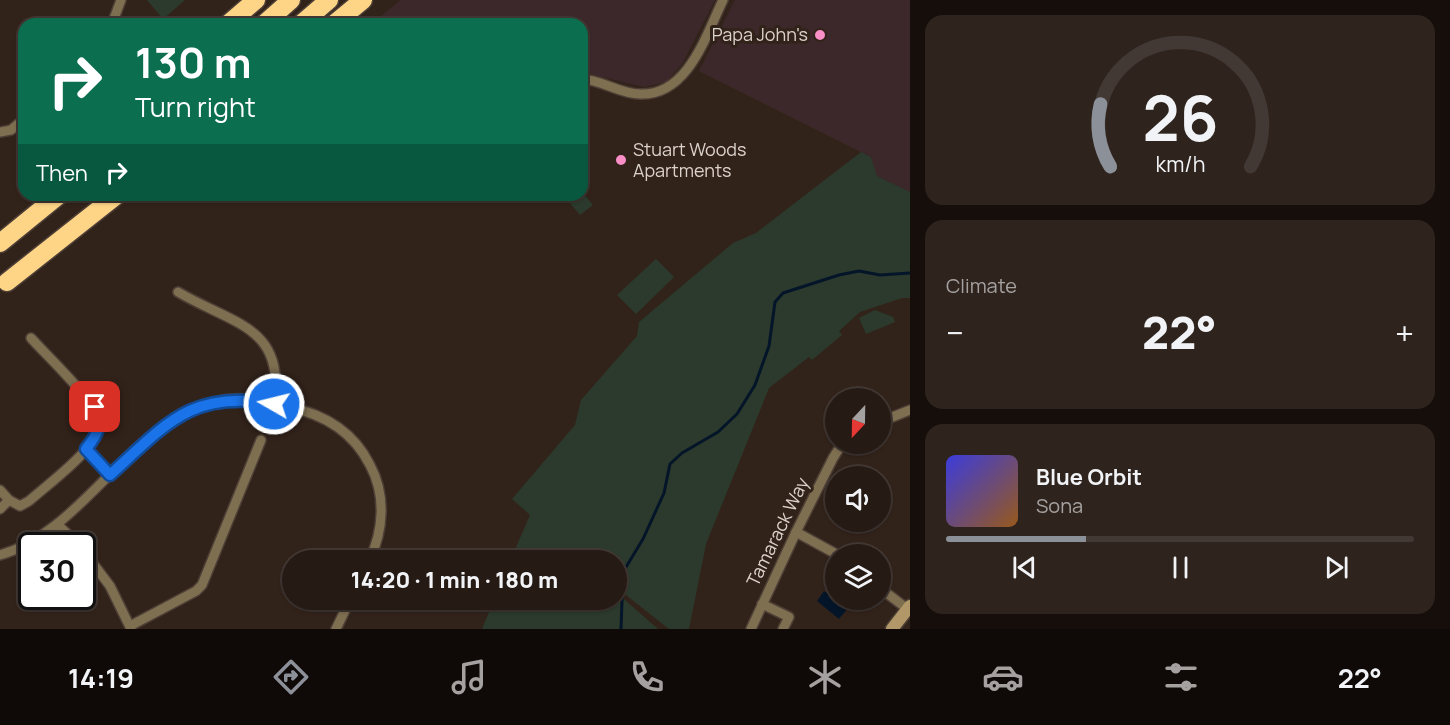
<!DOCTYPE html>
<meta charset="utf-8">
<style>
:root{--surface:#261a14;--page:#2e231d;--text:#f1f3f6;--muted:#a4a1a0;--line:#423834;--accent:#8c9099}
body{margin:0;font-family:Manrope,sans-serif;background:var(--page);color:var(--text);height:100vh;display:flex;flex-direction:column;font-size:22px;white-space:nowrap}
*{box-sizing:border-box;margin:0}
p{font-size:20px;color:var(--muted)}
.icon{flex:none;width:33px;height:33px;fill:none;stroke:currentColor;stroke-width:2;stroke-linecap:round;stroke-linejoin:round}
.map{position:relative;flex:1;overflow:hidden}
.side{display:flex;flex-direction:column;gap:15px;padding:15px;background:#150e0b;width:540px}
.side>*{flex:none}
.guide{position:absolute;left:18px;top:18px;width:570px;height:183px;border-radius:18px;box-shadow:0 2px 4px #0004,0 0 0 2px var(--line);background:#0b6e4f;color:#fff;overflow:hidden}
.needle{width:39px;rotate:202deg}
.buttons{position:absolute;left:825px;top:388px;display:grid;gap:12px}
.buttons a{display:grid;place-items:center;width:66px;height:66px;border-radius:50%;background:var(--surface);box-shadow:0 2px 4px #0004,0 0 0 2px var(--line);font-size:30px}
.speed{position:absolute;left:18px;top:532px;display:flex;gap:12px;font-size:30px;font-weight:700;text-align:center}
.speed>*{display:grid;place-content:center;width:78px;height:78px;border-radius:50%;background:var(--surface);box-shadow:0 2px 4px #0004,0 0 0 2px var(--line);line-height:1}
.speed .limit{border:3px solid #111;border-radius:9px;background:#fff;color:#111}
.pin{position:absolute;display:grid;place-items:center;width:51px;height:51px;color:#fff;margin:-26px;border-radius:12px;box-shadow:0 3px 9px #0006}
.me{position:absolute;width:66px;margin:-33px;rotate:278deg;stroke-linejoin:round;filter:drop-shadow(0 0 4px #0008)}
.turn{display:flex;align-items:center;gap:21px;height:126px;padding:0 18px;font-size:27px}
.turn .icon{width:78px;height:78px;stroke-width:2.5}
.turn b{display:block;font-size:42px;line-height:51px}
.then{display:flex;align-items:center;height:57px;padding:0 18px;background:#0003;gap:12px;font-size:22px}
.big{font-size:45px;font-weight:800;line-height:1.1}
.side .tile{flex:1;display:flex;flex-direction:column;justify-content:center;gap:9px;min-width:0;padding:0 21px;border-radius:18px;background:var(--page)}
.side .dial{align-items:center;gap:0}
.dial svg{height:156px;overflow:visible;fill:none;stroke:var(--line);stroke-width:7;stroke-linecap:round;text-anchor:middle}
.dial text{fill:var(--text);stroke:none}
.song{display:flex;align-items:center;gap:18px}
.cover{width:72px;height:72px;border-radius:9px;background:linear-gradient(135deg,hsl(240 70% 55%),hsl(30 70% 35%))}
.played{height:6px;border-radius:3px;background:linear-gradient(90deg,var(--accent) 30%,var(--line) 30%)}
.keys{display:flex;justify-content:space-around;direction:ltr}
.heat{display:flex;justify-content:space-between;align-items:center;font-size:33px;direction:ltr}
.trip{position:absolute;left:282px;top:550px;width:345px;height:60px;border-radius:30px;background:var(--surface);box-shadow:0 2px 4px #0004,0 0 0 2px var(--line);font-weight:800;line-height:60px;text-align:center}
.tabs{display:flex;height:96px;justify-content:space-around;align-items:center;background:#0f0a08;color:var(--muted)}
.tabs .icon{width:42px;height:42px}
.tabs .current{color:var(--accent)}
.tabs b{font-size:27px;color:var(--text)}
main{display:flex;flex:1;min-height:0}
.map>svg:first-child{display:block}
.commercial{fill:#3c282a}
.green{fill:#2b3a2c}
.water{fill:#051529}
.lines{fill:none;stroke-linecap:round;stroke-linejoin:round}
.stream{stroke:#051529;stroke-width:3}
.street-casing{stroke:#4d3f36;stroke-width:12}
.secondary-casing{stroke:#4d3f36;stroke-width:15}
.highway-casing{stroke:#4d3f36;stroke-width:21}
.street{stroke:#7f6f51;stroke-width:9}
.secondary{stroke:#b29868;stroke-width:12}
.highway{stroke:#fed587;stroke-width:18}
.route-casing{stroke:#114b97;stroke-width:15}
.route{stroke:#1a73e8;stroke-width:10}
.poi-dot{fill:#fa8fc8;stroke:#32231a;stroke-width:2}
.labels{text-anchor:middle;stroke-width:6;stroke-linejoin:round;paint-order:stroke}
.poi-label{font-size:18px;fill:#dcd2cc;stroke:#32231a;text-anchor:end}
.street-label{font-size:18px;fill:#dcd2cc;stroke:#32231a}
</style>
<main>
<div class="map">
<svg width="910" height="629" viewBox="0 0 910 629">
<rect width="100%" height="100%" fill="#32231a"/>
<g class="commercial">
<polygon points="401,0 715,0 682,64 666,82 644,87 582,72 582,24 379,24 376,20"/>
<polygon points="735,0 910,0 910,192 876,176 871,157 699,71"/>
</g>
<g class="green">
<polygon points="147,0 185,0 163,19"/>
<polygon points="861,152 871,157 877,176 910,192 910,298 902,298 860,312 839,331 842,335 812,360 809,357 769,388 706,544 689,629 669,629 617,588 616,561 510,561 530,515 512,499 575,425 581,400 637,336 639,322 733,243 756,233"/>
<polygon points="582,192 593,205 580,215 563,195 582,195"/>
<polygon points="656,259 674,277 636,314 617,295"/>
<polygon points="875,310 893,317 895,322 866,334 859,318"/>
<polygon points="617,593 658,629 482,629 494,600 616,600"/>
</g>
<polygon class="water" points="824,591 848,608 839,619 817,601"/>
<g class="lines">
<polyline class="stream" points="621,629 623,572 643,539 664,493 670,464 682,453 718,432 737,414 755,385 769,346 775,302 783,293 839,275 859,271 880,275 910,273"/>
<defs>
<g id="street">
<polyline points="112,24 121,0"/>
<path d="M 582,79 C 602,80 620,94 640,94 C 688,96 706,35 723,0"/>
<polyline points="0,132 11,130 24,119"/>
<path d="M 178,292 C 232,324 286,326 274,404"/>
<polyline points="880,422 910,410"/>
<polyline points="86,449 110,475"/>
<path d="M 0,490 L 9,500 L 20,506 L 29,501 C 47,485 98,448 100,424 C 102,407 44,353 31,338"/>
<polyline points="0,509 9,500"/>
<polyline points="57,524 80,546"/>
<polyline points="796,532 838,555"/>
<polyline points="82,549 110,586 131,629"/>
<path d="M 0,555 C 90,530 138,404 234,399 C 252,398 271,403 288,407 C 324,414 353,431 370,465 C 386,495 384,530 369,561"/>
<polyline points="880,588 910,611"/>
<polyline points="762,604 789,617 783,629"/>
<polyline points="130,626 196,591 202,585 261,440"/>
<polyline points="336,629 350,600"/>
<polyline points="751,629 796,532 833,458 842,444"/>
</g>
<polyline id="secondary" points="892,629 910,606"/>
<g id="highway">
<polyline points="228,24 256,0"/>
<polyline points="264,24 291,0"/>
<polyline points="301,24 329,0"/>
<polyline points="334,24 363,0"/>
<polyline points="0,243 59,195"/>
<polyline points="7,282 117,195"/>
</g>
</defs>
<use href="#street" class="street-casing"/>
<use href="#secondary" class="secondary-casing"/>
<use href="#highway" class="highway-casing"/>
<use href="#street" class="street"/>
<use href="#secondary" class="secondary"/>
<use href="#highway" class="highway"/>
</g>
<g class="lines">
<defs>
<path id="route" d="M 95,407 C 104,424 97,435 86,449 L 110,475 C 166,424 192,389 274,404"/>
</defs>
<use href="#route" class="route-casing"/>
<use href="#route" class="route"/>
</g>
<g class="poi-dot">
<circle cx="820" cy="35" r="6"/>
<circle cx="621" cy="160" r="6"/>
</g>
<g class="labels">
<g class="poi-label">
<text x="808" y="41">Papa John's</text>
<text x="633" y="156" text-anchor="start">Stuart Woods<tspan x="633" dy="21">Apartments</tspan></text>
</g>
<g class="street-label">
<text transform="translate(778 532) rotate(-64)" y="6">Tamarack Way</text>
</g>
</g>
</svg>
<div class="buttons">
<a><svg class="needle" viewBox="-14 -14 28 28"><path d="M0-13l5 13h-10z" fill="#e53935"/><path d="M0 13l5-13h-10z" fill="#a4a1a0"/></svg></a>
<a><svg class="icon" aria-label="sound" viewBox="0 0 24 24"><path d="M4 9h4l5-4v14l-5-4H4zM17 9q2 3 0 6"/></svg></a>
<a><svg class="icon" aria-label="layers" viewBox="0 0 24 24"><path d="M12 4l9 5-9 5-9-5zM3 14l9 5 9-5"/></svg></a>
</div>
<div class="speed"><div class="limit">30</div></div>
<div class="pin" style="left:95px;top:407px;background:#d93025"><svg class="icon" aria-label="arrive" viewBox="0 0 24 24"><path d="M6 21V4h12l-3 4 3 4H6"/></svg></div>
<svg class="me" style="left:274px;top:404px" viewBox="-20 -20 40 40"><circle r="17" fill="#1a73e8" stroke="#fff" stroke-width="3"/><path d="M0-11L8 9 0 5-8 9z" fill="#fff"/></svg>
<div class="trip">14:20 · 1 min · 180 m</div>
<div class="guide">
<div class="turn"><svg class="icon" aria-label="right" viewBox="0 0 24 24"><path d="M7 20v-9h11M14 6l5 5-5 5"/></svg><div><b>130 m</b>Turn right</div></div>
<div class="then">Then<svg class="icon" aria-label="right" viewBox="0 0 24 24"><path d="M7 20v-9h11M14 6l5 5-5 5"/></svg></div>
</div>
</div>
<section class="side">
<div class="tile dial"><svg viewBox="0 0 100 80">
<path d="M14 69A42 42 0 1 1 86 69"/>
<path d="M14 69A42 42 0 0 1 9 37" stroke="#8c9099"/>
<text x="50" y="56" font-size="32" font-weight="700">26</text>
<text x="50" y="72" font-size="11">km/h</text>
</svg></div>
<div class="tile"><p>Climate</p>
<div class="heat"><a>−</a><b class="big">22°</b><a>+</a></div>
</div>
<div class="tile">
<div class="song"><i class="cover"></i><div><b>Blue Orbit</b><p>Sona</p></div></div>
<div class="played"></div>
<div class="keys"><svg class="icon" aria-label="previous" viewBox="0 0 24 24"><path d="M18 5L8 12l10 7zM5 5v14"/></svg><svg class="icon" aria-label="pause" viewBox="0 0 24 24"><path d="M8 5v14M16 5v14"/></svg><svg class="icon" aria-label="next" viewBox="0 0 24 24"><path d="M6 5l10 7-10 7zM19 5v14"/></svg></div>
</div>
</section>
</main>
<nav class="tabs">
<b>14:19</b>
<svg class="icon current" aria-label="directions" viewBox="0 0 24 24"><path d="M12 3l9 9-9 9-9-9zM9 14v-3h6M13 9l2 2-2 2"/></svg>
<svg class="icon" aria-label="music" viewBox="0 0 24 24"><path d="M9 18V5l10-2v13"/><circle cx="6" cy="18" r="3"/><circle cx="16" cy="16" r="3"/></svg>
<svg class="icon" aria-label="phone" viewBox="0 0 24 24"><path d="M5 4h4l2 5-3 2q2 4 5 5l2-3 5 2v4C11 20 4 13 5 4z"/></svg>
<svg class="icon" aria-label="climate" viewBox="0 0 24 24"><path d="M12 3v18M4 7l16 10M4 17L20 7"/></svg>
<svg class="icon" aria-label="car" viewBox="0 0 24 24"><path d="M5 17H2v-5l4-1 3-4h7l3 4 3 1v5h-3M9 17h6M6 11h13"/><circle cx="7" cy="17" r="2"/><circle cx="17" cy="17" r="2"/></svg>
<svg class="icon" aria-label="filters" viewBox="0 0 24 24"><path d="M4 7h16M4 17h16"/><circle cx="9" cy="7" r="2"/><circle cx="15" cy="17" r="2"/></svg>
<b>22°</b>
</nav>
